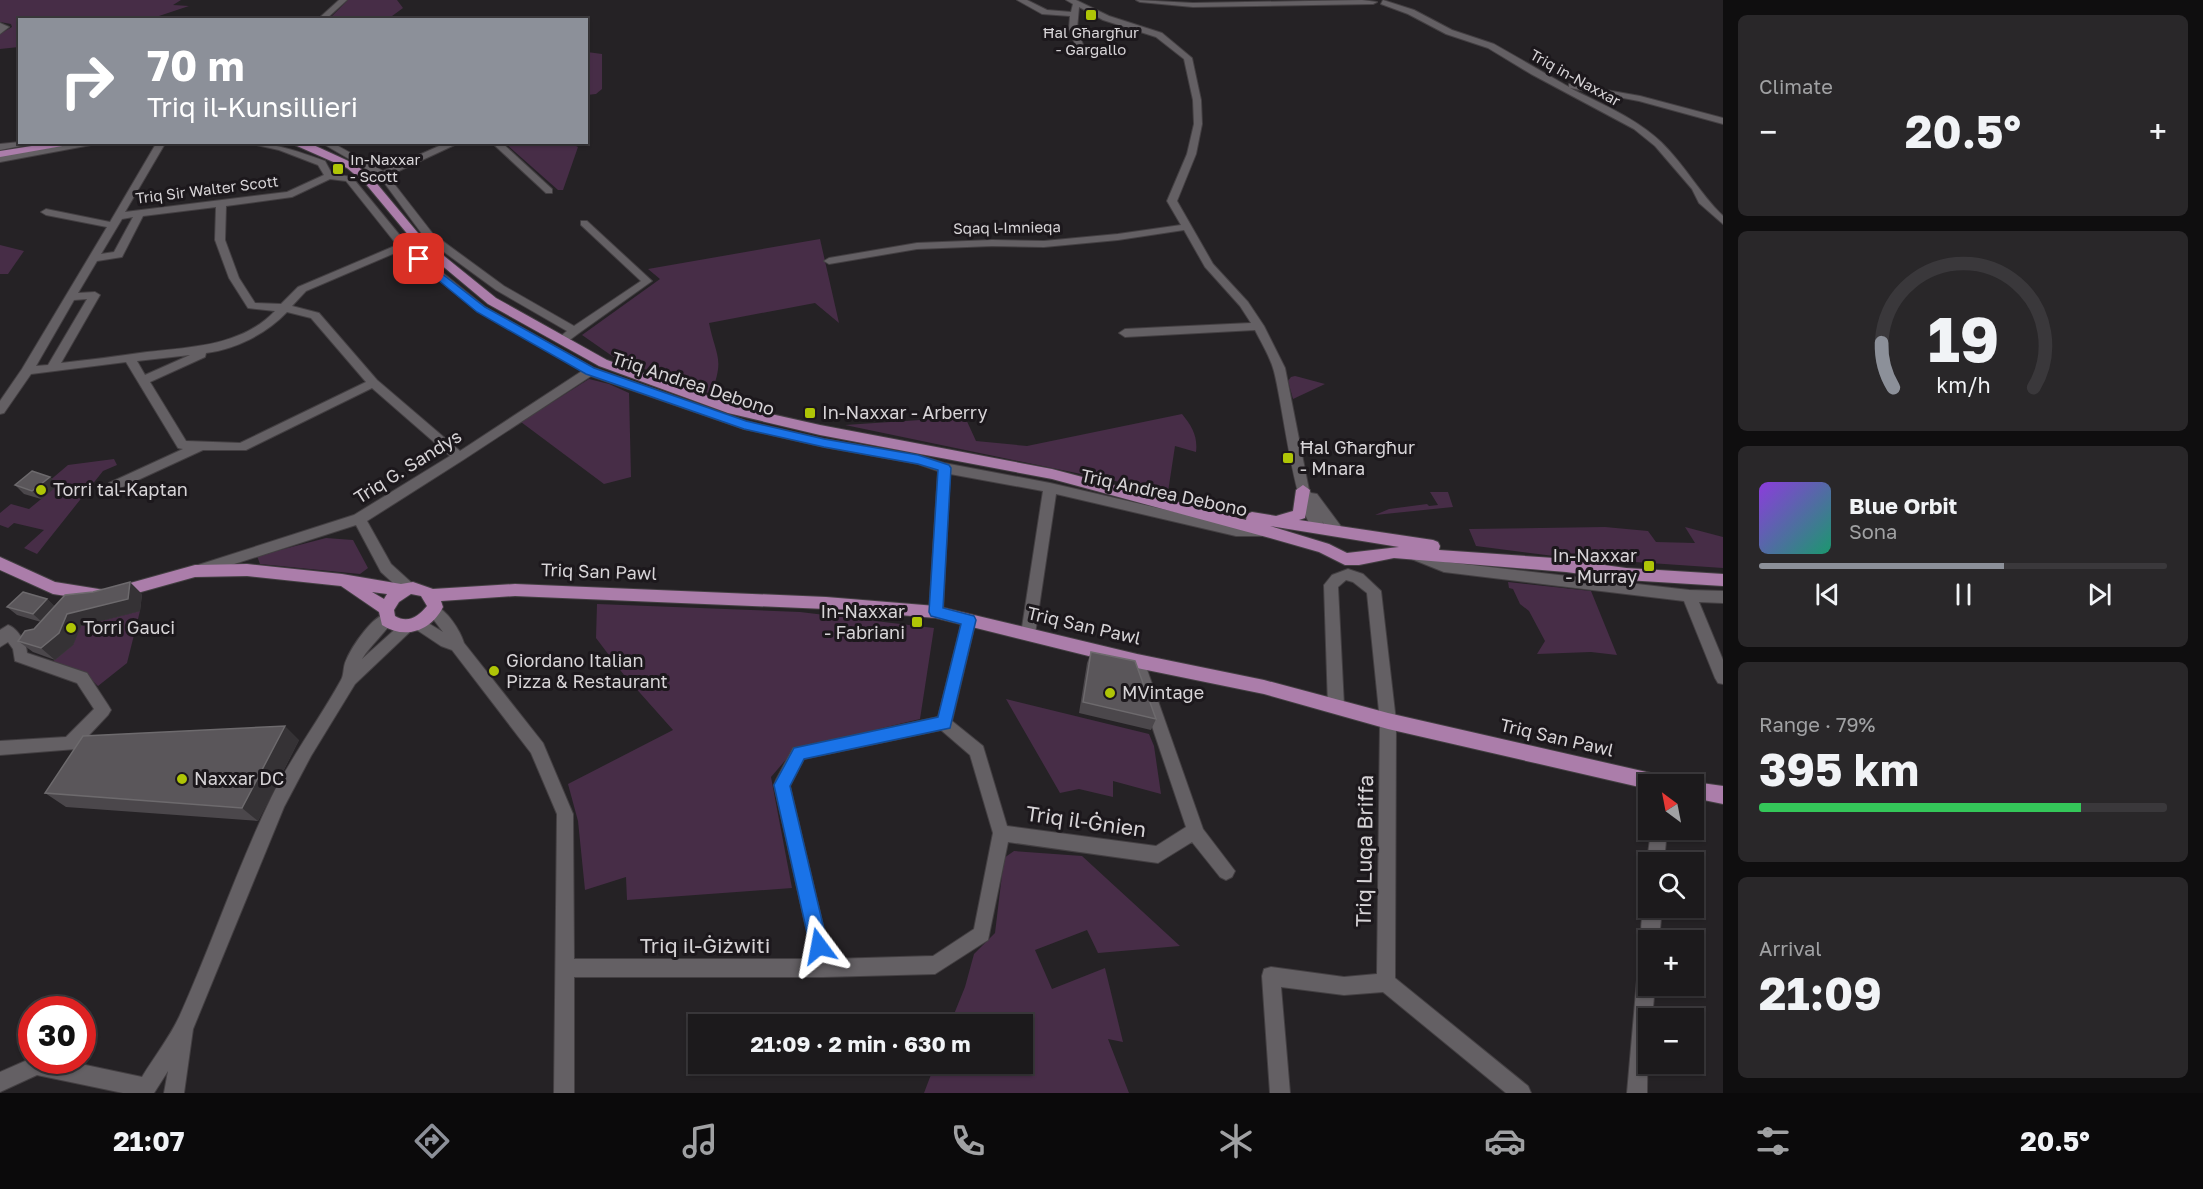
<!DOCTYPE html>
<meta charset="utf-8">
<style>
:root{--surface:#1c1a1c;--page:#292729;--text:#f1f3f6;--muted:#a0a1a3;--line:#3a383b;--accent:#8c9099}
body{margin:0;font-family:"Golos Text",sans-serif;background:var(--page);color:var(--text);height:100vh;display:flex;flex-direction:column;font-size:22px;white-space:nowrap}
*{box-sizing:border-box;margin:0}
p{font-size:20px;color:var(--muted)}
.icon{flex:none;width:33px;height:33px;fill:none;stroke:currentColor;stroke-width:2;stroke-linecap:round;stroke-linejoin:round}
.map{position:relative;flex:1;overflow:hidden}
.sheet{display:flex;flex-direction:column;gap:15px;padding:15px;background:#0f0e0f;width:480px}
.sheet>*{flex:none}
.hud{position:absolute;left:18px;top:18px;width:570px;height:126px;border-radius:0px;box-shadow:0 2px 4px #0004,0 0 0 2px var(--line);background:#8c9099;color:#fff;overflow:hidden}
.needle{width:39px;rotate:328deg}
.buttons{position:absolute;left:1638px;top:774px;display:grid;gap:12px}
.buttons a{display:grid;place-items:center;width:66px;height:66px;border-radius:0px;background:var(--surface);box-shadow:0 2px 4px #0004,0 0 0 2px var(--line);font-size:30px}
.speed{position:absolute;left:18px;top:996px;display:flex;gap:12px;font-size:30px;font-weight:700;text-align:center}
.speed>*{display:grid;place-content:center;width:78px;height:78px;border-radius:50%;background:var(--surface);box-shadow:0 2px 4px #0004,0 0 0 2px var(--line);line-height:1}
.speed .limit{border:9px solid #d22;background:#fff;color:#111}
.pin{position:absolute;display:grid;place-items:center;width:51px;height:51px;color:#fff;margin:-26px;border-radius:12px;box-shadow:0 3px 9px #0006}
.me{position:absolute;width:66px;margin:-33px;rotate:347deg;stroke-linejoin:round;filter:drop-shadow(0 0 4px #0008)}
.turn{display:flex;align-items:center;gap:21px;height:126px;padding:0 30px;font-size:27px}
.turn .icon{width:78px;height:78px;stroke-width:2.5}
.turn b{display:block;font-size:42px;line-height:51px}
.big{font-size:45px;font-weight:700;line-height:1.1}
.sheet .tile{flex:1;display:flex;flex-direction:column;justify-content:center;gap:9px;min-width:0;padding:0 21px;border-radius:9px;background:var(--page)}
.sheet .dial{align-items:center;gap:0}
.dial svg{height:156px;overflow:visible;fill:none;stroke:var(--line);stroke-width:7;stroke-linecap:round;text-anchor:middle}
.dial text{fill:var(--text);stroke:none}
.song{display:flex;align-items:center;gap:18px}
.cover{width:72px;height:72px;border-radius:9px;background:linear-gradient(135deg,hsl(270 70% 55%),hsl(160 70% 35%))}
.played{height:6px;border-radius:3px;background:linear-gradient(90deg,var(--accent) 60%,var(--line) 60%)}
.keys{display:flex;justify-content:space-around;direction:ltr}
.heat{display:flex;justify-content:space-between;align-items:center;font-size:33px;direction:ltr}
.charge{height:9px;border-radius:4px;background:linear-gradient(90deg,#34c759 79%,var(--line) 0)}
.trip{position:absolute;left:688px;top:1014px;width:345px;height:60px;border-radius:0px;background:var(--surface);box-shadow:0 2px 4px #0004,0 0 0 2px var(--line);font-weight:700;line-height:60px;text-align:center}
.tab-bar{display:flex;height:96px;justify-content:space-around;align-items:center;background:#0b0a0b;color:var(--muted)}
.tab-bar .icon{width:42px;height:42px}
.tab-bar .selected{color:var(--accent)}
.tab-bar b{font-size:27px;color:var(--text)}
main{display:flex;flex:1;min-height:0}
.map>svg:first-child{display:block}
.green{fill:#472d47}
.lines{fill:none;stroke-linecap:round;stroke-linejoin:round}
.minor-casing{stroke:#433f42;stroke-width:2}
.major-casing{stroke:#433f42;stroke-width:2}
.minor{fill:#646064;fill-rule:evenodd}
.major{fill:#ab7daa;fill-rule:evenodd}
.wall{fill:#4b474b}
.shaded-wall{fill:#353235}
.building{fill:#5a565a;stroke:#6d6a6d;stroke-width:1.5}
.route{fill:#1a73e8;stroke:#114b97;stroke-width:1.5}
.poi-dot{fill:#afc506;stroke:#1c181c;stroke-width:2}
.labels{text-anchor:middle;stroke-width:6;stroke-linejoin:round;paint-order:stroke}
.far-poi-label{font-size:15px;fill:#d7d4d7;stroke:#1c181c}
.far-street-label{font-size:15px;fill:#d7d4d7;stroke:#1c181c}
.street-label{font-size:18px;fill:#d7d4d7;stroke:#1c181c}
.poi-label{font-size:18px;fill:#d7d4d7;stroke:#1c181c;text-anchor:start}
.near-street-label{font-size:21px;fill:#d7d4d7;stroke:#1c181c}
</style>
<main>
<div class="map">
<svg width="1723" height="1093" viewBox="0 0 1723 1093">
<rect width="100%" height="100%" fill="#252225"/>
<g class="green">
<polygon points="0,0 181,0 173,5 189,6 150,19 20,20 19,47 0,49 0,34 12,27 11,24 0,22"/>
<polygon points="348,0 397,0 403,8 388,19 335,20 331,17"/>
<polygon points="587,52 602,54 602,89 596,94 587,95"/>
<polygon points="505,143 571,143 578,147 563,190 558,190"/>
<path d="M 820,239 L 839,323 L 815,303 L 709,323 C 716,357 725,358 711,394 L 615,358 L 582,335 L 660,279 L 648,269 Z"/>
<polygon points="0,245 24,251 8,274 0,274"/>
<polygon points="1295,376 1299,377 1325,384 1293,399 1288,381 1291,377"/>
<polygon points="589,379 609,384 629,393 631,477 604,484 521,422"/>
<path d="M 1182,414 C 1192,426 1198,437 1196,452 L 1175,446 L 1168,492 L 845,425 L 965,417 L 976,441 L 1027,446 Z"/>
<polygon points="114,459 117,465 103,471 37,554 24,548 44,530 14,523 8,528 0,525 0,513 11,504 29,509 57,486 48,482 68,465"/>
<polygon points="1430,492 1448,492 1453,507 1375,515 1389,509 1427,504 1429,506 1438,505"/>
<polygon points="1605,527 1648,531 1656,542 1695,543 1685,527 1723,537 1723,568 1562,557 1476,546 1469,529"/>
<polygon points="326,538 353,540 368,568 360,574 260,564 257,556"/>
<polygon points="1508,582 1591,591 1617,655 1591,652 1537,654 1545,641 1529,611 1520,604 1513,589 1509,588"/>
<polygon points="597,604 800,612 934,628 920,719 795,749 771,777 792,888 627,900 626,877 585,890 578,821 568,784 673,730 624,675 596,638"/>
<polygon points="140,611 127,663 98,686 85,673 52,662 73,645 81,626"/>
<polygon points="1006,699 1149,734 1154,746 1161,794 1113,781 1113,797 1079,789 1060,793"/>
<polygon points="1014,851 1082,856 1180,946 1098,953 1087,930 1035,950 1052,989 1105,968 1123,1042 1108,1039 1129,1093 924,1093 935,1064 1023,1064 1023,1024 950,1024 965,987 974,954 995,933 1004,858"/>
</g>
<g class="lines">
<defs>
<g id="minor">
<polygon points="339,0 347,0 325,20 317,20"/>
<path d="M 1017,0 L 1027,0 L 1047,10 L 1071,12 L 1073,4 L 1066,0 L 1076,0 L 1109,16 L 1162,33 L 1192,58 L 1201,100 L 1202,124 L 1196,154 L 1177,201 L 1213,264 L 1248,302 L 1264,326 L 1285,368 L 1309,490 L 1311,493 L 1317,494 L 1340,525 L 1342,529 L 1340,533 L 1330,533 L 1322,521 L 1325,527 L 1323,531 L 1318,532 C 1295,525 1282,394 1273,368 C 1269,355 1261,342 1255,330 L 1125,337 L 1119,333 L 1125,329 L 1251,323 L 1240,306 L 1205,267 L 1184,230 L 1118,240 L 1044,247 L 992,246 L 917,249 L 829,264 L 824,261 L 829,258 L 917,243 L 992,240 L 1044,241 L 1118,234 L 1181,225 L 1167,201 L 1187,154 L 1194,124 L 1193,100 L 1184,59 L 1156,37 L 1103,20 L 1079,7 L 1077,29 L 1084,47 L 1077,49 L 1069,29 L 1070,16 L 1042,14 Z"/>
<polygon points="1136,0 1193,3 1362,0 1377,2 1373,4 1193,7 1140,2"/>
<path d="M 1383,0 L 1414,10 L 1452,30 L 1494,44 L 1569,87 L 1569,84 L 1572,84 L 1640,96 L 1723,118 L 1723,124 L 1639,101 L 1570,88 C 1601,104 1636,118 1661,142 C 1685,165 1700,194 1723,216 L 1723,224 L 1699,203 L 1692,189 L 1655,146 L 1634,129 L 1531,74 L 1488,48 L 1446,34 L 1408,14 L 1381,4 Z"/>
<polygon points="0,23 9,27 0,34"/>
<polygon points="20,142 41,142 0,150 0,144"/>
<polygon points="84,142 107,142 0,162 0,156"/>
<path d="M 157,142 L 166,142 L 125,212 L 287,192 L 324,175 L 318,165 L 279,150 L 243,142 C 273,142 297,151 325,161 L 332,174 L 352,177 L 407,244 L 485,307 L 594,368 L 746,421 L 824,439 L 918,455 L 944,463 L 1050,483 L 1236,526 L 1262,526 L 1269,531 L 1262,536 L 1236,536 L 1056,494 L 1035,634 L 1033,638 L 1028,640 L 1023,638 L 1021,634 L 1043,491 L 950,474 L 943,612 L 941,616 L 936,618 L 931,616 L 929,612 L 938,471 L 918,464 L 824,447 L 744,429 L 591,376 L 463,460 L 367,521 L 391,564 L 413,584 L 415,588 L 413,592 L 403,592 L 381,572 L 356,525 L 200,575 L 195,574 L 193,570 L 195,566 L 354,515 L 450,456 L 372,388 L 246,450 L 203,450 L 114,491 L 108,486 L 109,483 L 183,449 L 178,448 L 126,362 L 31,374 L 4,413 L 0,414 L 0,401 L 22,369 L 107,227 L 46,215 L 41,212 L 46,209 L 110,222 ZM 330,179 L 346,181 L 397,245 L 298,287 L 281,304 L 255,303 L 239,278 L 225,240 L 226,206 L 292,197 ZM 216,207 L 215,240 L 229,278 L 248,308 L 275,311 C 242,346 192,347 147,352 C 118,356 90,360 61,363 L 100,295 L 95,292 L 78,293 L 97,261 L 122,257 L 143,216 ZM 133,217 L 114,252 L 101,254 L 122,219 ZM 402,250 L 477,311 L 582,371 L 460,451 L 377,380 L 319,313 L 292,306 L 306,291 ZM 87,299 L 48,365 L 36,366 L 74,300 ZM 287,312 L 311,318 L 366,382 L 240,443 L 186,441 L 150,382 L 205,357 L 206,353 C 236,349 266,334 287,312 ZM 190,355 L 145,375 L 137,361 Z"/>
<polygon points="320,142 331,142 383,171 448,142 461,142 388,176 433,234 504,286 574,326 641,281 581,225 581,221 587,221 652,281 579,333 571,339 563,339 561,336 567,331 496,290 425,238 380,177"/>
<polygon points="491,142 501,142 552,189 552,193 546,193"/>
<polygon points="1414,549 1446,562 1689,590 1723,591 1723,603 1699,602 1723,660 1723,684 1718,683 1715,678 1684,601 1444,572 1409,558 1407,554 1409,550"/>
<polygon points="1348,569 1363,574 1381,591 1396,721 1395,978 1528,1086 1531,1093 1506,1093 1383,992 1344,995 1281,987 1290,1093 1270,1093 1262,976 1264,969 1271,967 1344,977 1377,974 1380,721 1367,593 1353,582 1346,580 1338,587 1344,706 1341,711 1336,713 1331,711 1328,706 1324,585 1332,575"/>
<path d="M 434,605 C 447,610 460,630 464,643 L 543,743 L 573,814 L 574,959 L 813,959 L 774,785 L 776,780 L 793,748 L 938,717 L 962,620 L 964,616 L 969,614 L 974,616 L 976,620 L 952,721 L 983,746 L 1007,826 L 1156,846 L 1186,827 L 1130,661 L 1132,657 L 1137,655 L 1142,657 L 1144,661 L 1203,829 L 1235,871 L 1232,877 L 1226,880 L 1220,877 L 1192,842 L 1158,863 L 1008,842 L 988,940 L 935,974 L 824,977 L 574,977 L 574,1093 L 554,1093 L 557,814 L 531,753 L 452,650 L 441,646 L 414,628 L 355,684 L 311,756 L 284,807 L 193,1029 L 184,1093 L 164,1093 L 168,1071 L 154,1093 L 123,1093 L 37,1075 L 0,1092 L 0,1072 L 32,1058 L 32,1060 L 62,1060 L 142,1077 C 154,1057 170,1037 180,1015 C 212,944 237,868 271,798 C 291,757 319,720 341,680 C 344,675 343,669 345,663 C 350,649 376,608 392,614 L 394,618 C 386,633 371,644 362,659 L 402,623 L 411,622 L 413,619 L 418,617 L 443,632 L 427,611 L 429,607 ZM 941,730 L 970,755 L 993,833 L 974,929 L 933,956 L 831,959 L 790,786 L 804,759 Z"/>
<path d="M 8,625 C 17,628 27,643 27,653 L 87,673 L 108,705 L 111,710 L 108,715 L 76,749 L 0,755 L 0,741 L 66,737 L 94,709 L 77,683 L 15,661 L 13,649 L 8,642 L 0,647 L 0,630 Z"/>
<polygon points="1651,830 1667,830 1664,862 1648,862 1648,865 1647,862"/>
<path d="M 1648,901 L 1648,908 L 1662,908 L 1659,940 L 1648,940 L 1648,986 L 1655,986 L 1652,1018 L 1648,1018 L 1647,1093 L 1627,1093 L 1639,957 L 1642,951 L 1648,948 L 1644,946 C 1639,935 1641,910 1648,901 Z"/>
</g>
<g id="major">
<polygon points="57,142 85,142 0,157 0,151"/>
<path d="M 288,142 L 309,143 L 355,164 L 373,179 L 423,239 L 496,298 L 607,360 L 736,406 L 820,425 L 1052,469 L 1246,520 L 1247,514 L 1252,512 L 1276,516 L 1293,511 L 1296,490 L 1303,485 L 1310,490 L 1305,518 L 1299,520 L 1433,540 L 1438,542 L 1440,546 L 1439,550 L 1554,558 L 1626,568 L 1723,574 L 1723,586 L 1626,580 L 1566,572 L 1394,558 L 1359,565 L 1345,565 L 1319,552 L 1270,538 L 1052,479 L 820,435 L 728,413 L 599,366 L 488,304 L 415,243 L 365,183 L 347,168 ZM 1270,526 L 1399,547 L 1347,553 L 1329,544 Z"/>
<path d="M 0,557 L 55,582 L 105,590 L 195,565 L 247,564 L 342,574 L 401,584 L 413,582 L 433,589 L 515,584 L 826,597 L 936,606 L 1137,654 L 1264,680 L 1388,713 L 1664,776 L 1670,778 L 1673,784 L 1648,784 L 1648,789 L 1388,729 L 1264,694 L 1137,668 L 936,618 L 826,609 L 515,596 L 441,601 L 443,607 C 431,631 405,640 382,625 L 379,612 L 341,586 L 247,576 L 195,577 L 105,602 L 53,594 L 0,570 ZM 372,592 L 387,594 L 384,599 ZM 411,594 L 421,596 L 427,606 C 419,616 408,624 395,616 L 394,610 L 399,602 Z"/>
<polygon points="1694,782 1723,786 1723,804 1694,798 1694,784 1687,784"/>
</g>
</defs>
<use href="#minor" class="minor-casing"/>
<use href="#major" class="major-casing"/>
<use href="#minor" class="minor"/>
<use href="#major" class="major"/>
</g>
<g class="wall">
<polygon points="50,477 58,485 41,499 24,494 15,485"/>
<polygon points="142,594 140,611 81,626 73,645 55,660 33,652 18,641 34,629 41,622 17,615 7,607 47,599 55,607"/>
<polygon points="1091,652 1156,719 1151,730 1079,713 1087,663"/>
<polygon points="299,740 258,821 66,807 45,793"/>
</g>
<g class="shaded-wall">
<polygon points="50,477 58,485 41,499 32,491"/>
<polygon points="130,582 142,594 140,611 81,626 73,645 55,660 41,648 67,614"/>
<polygon points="47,599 56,608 42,622 33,614"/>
<polygon points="285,726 299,740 258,821 242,808"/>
</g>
<g class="building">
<polygon points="32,471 50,477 32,491 15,485"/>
<polygon points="130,582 128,599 67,614 59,633 41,648 18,641 25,631 34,629 65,595 93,592"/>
<polygon points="23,592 47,599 33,614 7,607"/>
<polygon points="1091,652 1135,661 1156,719 1083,702"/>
<polygon points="285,726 242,808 45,793 83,736"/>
</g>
<polygon class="route" points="419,256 485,307 594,368 746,421 824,439 918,455 949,465 951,468 943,608 974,616 976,620 950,728 804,759 790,786 828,946 825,952 819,955 812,952 810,946 774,785 794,748 938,717 961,624 931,616 929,612 938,470 918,464 824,447 744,429 586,374 477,312 415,261 415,257"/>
<g class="poi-dot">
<rect x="1085" y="9" width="12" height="12" rx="3"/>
<rect x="332" y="163" width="12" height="12" rx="3"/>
<rect x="804" y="407" width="12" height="12" rx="3"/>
<rect x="1282" y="452" width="12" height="12" rx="3"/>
<circle cx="41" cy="490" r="6"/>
<rect x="1643" y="560" width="12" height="12" rx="3"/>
<rect x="911" y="616" width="12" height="12" rx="3"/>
<circle cx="71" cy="628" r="6"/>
<circle cx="494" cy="671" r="6"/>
<circle cx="1110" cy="693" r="6"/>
<circle cx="182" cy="779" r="6"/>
</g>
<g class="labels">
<g class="far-poi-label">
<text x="1091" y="38">Ħal Għargħur<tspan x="1091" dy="17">- Gargallo</tspan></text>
<text x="350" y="165" text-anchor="start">In-Naxxar<tspan x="350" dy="17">- Scott</tspan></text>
</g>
<g class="far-street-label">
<text transform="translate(1575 78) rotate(29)" y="5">Triq in-Naxxar</text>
<text transform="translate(207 190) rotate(-7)" y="5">Triq Sir Walter Scott</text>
<text transform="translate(1007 228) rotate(-1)" y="5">Sqaq l-Imnieqa</text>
</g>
<g class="street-label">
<text transform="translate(693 384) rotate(18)" y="6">Triq Andrea Debono</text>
<text transform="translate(408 467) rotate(-32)" y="6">Triq G. Sandys</text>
<text transform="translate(1164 493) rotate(12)" y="6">Triq Andrea Debono</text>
<text transform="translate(599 572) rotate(2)" y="6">Triq San Pawl</text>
<text transform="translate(1084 626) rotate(13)" y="6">Triq San Pawl</text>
<text transform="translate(1557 738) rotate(13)" y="6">Triq San Pawl</text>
</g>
<g class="poi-label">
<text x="822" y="419">In-Naxxar - Arberry</text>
<text x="1300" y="454">Ħal Għargħur<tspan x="1300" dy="21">- Mnara</tspan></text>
<text x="53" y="496">Torri tal-Kaptan</text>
<text x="1637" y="562" text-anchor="end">In-Naxxar<tspan x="1637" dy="21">- Murray</tspan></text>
<text x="905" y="618" text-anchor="end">In-Naxxar<tspan x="905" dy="21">- Fabriani</tspan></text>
<text x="83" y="634">Torri Gauci</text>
<text x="506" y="667">Giordano Italian<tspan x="506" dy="21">Pizza &amp; Restaurant</tspan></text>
<text x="1122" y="699">MVintage</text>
<text x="194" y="785">Naxxar DC</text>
</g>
<g class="near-street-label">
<text transform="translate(1086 822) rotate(8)" y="7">Triq il-Ġnien</text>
<text transform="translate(1365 851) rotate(-89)" y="7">Triq Luqa Briffa</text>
<text x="705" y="953">Triq il-Ġiżwiti</text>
</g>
</g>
</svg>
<div class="buttons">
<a><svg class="needle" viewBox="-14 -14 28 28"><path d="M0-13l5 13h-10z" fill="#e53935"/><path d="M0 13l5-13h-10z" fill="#a0a1a3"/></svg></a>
<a><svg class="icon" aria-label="search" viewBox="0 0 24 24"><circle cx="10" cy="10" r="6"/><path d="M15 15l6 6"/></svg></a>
<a>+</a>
<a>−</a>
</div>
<div class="speed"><div class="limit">30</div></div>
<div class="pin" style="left:419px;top:259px;background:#d93025"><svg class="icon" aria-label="arrive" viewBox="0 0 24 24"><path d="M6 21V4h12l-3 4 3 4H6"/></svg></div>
<svg class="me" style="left:819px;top:946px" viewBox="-20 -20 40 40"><path d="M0-17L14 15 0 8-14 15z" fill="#1a73e8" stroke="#fff" stroke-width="4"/></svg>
<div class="trip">21:09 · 2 min · 630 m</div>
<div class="hud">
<div class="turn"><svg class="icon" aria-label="right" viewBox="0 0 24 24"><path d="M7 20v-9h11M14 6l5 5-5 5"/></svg><div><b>70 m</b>Triq il-Kunsillieri</div></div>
</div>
</div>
<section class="sheet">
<div class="tile"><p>Climate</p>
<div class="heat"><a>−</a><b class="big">20.5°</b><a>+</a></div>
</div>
<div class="tile dial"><svg viewBox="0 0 100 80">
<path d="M14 69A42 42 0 1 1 86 69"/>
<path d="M14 69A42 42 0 0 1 8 46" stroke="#8c9099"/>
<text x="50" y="56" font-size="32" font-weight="700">19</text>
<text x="50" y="72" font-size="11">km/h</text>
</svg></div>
<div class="tile">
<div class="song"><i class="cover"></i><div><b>Blue Orbit</b><p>Sona</p></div></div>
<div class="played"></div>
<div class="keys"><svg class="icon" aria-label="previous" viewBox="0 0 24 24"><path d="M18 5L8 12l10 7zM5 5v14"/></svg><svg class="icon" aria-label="pause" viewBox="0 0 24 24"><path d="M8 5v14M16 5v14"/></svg><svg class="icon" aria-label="next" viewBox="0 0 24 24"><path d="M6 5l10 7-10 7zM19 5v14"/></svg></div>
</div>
<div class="tile"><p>Range · 79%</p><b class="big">395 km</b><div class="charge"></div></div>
<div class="tile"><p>Arrival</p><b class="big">21:09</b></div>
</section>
</main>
<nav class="tab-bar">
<b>21:07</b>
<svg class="icon selected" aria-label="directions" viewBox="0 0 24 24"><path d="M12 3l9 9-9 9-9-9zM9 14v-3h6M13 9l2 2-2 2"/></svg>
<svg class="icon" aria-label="music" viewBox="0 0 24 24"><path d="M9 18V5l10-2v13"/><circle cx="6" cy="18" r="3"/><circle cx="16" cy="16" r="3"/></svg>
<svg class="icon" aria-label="phone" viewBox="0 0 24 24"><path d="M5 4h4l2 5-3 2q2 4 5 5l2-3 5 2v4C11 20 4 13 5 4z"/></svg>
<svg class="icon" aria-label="climate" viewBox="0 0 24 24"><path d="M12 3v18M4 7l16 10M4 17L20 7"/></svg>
<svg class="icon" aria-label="car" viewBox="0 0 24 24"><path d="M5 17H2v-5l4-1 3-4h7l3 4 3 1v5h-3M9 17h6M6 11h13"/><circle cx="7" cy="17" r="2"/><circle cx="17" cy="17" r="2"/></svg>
<svg class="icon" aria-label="filters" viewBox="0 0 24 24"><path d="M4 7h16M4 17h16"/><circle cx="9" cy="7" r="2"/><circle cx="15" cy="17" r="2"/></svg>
<b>20.5°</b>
</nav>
